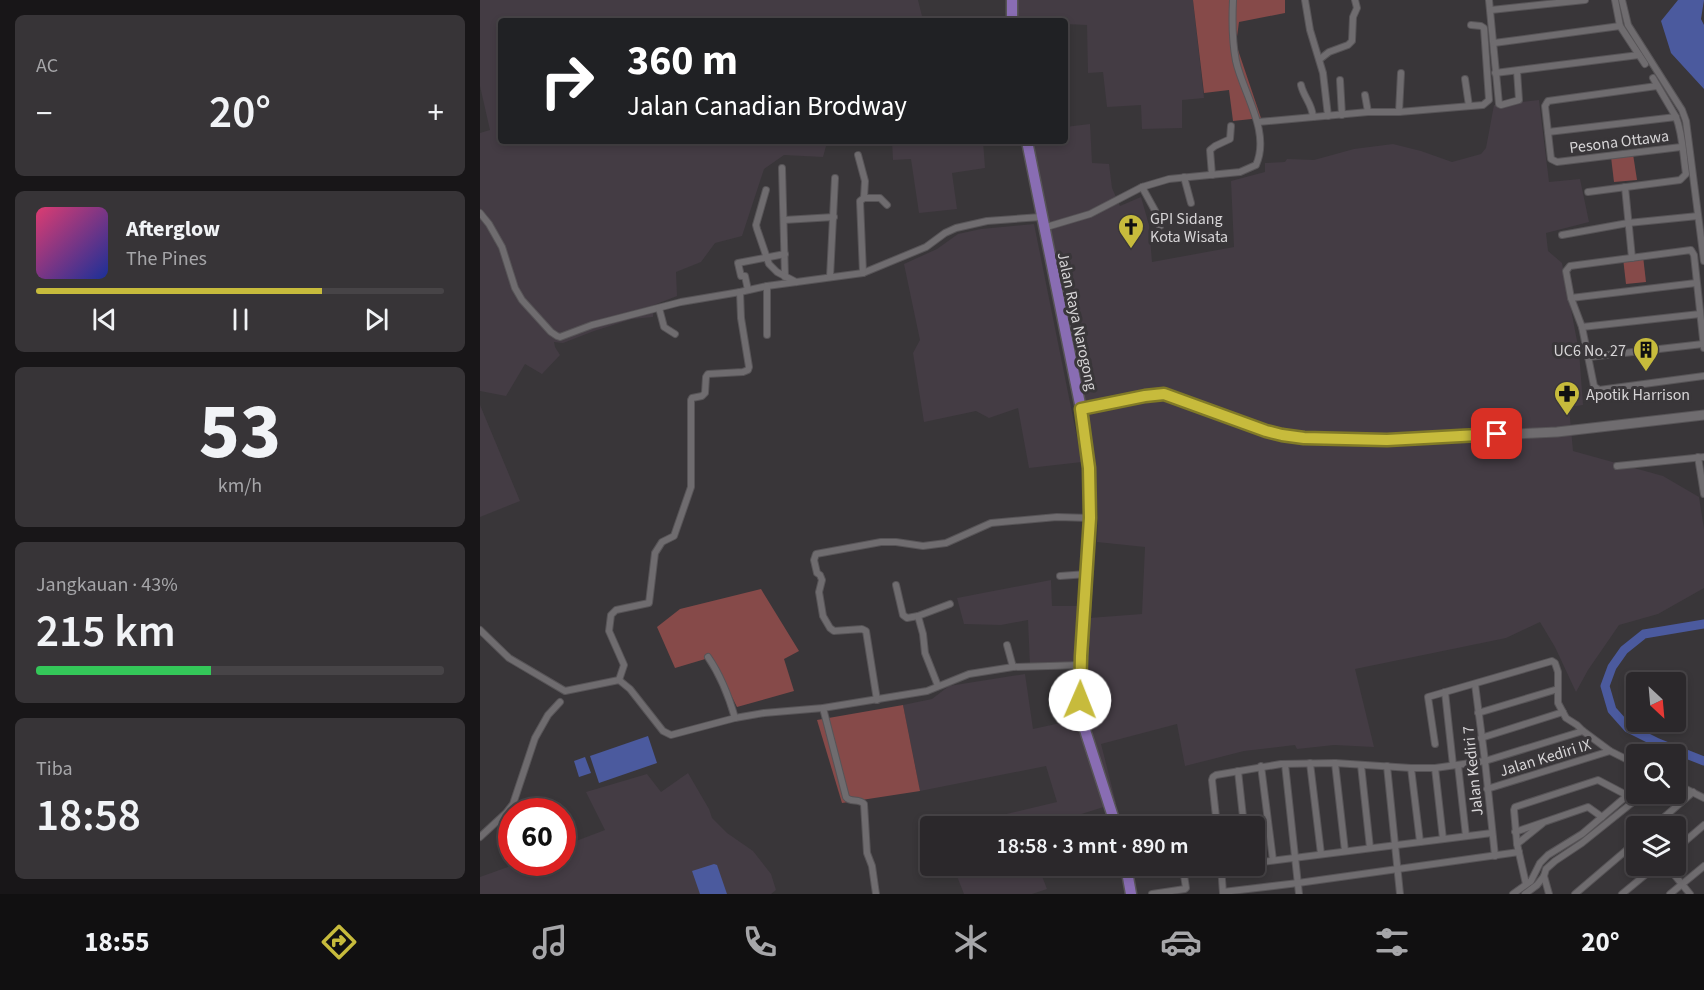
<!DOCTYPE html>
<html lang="id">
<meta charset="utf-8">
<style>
:root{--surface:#2b282b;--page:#373437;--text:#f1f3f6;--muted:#a6a6a9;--line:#474447;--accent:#c7bb3c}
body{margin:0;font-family:"Source Sans 3",sans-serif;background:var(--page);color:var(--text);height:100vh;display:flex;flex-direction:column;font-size:22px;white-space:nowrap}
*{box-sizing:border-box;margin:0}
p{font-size:20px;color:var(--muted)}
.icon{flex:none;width:33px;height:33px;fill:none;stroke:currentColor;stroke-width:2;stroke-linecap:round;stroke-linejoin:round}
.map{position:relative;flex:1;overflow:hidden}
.drawer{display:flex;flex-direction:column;gap:15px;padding:15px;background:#181618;width:480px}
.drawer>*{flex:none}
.banner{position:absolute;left:18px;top:18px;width:570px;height:126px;border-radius:6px;box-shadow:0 3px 9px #0003,0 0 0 2px var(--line);background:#202124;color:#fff;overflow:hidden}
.needle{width:39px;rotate:154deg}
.fabs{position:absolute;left:1146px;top:672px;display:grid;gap:12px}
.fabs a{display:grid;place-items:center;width:60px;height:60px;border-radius:6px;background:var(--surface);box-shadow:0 3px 9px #0003,0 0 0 2px var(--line);font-size:30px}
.speed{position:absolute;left:18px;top:798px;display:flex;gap:12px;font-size:30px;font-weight:700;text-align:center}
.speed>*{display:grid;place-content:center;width:78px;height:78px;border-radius:50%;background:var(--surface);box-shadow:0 3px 9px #0003,0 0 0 2px var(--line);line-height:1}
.speed .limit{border:9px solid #d22;background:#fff;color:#111}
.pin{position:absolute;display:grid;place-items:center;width:51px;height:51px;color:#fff;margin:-26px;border-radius:12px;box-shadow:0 3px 9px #0006}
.me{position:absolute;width:66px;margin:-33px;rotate:1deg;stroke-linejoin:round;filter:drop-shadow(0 0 4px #0008)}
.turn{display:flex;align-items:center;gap:21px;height:126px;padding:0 30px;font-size:27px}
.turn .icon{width:78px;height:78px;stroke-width:2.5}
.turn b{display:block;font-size:42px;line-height:51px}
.big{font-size:45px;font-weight:600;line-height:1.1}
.drawer .widget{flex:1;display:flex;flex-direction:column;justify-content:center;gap:9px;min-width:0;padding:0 21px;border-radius:9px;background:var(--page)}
.drawer .dial{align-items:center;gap:0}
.dial b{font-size:78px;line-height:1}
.song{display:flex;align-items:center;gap:18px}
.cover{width:72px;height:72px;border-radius:9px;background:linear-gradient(135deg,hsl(340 70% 55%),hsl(230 70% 35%))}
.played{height:6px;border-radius:3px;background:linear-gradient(90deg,var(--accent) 70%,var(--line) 70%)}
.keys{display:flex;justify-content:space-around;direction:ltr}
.heat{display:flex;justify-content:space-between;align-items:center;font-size:33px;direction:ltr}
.charge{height:9px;border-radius:4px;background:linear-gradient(90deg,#34c759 43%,var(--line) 0)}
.trip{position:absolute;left:440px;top:816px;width:345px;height:60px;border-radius:6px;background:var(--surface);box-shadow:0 3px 9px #0003,0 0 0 2px var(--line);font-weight:600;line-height:60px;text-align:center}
.dock{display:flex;height:96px;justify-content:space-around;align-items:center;background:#111011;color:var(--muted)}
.dock .icon{width:42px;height:42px}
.dock .on{color:var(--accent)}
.dock b{font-size:27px;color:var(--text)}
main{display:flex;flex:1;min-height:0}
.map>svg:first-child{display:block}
.built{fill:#443c44}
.green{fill:#864a49}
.water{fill:#4b5a9e}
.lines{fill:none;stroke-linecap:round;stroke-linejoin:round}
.river{stroke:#4b5a9e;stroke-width:9}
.street-casing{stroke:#575457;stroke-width:8}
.secondary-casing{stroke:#575457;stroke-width:11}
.primary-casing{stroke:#575457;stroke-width:13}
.street{stroke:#6f6c6f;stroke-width:6}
.secondary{stroke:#6f6c6f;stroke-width:9}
.primary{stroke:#896db3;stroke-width:10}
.route-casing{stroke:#817a27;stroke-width:15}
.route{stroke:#c7bb3c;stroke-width:10}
.labels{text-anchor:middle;stroke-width:6;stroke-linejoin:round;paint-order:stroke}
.street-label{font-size:16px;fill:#d7d5d7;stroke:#393639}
.poi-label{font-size:16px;fill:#d7d5d7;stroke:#393639;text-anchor:start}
</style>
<main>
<section class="drawer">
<div class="widget"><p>AC</p>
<div class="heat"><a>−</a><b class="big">20°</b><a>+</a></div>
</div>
<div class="widget">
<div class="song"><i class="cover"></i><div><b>Afterglow</b><p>The Pines</p></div></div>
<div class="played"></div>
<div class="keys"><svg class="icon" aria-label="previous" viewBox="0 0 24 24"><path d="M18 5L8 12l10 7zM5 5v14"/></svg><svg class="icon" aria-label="pause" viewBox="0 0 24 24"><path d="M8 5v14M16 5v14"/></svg><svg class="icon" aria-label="next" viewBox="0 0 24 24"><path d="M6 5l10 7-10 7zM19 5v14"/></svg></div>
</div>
<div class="widget dial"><b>53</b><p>km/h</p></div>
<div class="widget"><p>Jangkauan · 43%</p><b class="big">215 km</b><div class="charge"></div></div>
<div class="widget"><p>Tiba</p><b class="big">18:58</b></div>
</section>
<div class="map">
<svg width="1224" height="894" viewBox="0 0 1224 894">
<rect width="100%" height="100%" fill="#393639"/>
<g class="built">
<polygon points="0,0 438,0 443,20 486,17 486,21 21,21 21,141 355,141 346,146 343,157 304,155 284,169 262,236 235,243 221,262 196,272 197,296 174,305 173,317 152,319 114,331 83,343 74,342 75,347 80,355 62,374 45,364 26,396 0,391 0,133 10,130 0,86"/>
<polygon points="537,0 713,0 724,98 702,100 702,128 662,129 661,105 627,107 623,72 608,73 607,25 585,24 585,21 538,21"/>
<polygon points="1059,100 1069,182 1100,179 1109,222 1066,233 1068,251 1082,263 1099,351 1103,405 1089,407 1093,451 1183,476 1219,497 1224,529 1224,588 1178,614 1139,625 1108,670 1096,692 1075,647 1060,622 1026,638 875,669 894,747 854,745 817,749 815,745 764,751 705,766 697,724 621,744 636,803 564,826 476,826 577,802 566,766 440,791 423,705 452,699 469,686 545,674 553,729 608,717 605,701 606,668 550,666 548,620 521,625 484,624 477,598 571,580 572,606 598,606 598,617 609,618 662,614 665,547 617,542 618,515 616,489 603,380 567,223 551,141 585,141 585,127 610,124 612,163 629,164 632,188 640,206 661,197 669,225 672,262 754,247 751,181 785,172 785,163 805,162 807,159 834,160 874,149 913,144 941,151 972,162 1001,154 1006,148 1014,105"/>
<polygon points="412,141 503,141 505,168 472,173 477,209 439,213 431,159 413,160"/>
<polygon points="554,224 602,462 549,468 538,408 509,418 496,411 444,422 433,353 440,340 424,264 457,249 478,234 501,229"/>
<polygon points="0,405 40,501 0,517"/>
<polygon points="208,773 229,809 232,818 247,833 273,851 291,874 296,890 291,894 0,894 0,877 39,863 82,862 83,846 125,830 106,792 167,774 181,792"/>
<polygon points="473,866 558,866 567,889 552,894 484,894"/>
</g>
<g class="green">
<polygon points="713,0 805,0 805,13 759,22 756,44 781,118 753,121 749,90 724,93"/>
<polygon points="1153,154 1157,180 1134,182 1131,157"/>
<polygon points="1163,256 1166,282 1146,284 1143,258"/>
<polygon points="281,589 319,651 304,659 314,691 257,707 232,657 195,668 177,627 200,609"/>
<polygon points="423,705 440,791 362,803 337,720"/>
</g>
<g class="water">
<polygon points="1198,0 1224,0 1221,19 1224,25 1224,89 1191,53 1181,21"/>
<polygon points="168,736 177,763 119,783 110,756"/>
<polygon points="105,757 111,773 99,777 94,761"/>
<polygon points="234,864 237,865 247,894 220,894 212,871"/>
</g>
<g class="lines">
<polyline class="river" points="1224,624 1164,634 1144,650 1132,667 1125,686 1132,710 1148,728 1178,743 1224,761"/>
<defs>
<g id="street">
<polyline points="825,0 830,30 843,73 848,116"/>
<polyline points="1009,0 1019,104 1021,105 1039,100 1037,71"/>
<polyline points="1135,0 1140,26 1165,64"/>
<polyline points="1142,0 1148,25 1202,110 1206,121 1224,261"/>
<polyline points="1011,10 1105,0"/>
<polyline points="1014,43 1140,26"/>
<polyline points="840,59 849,52 868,45 872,41 873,17 877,8 875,0"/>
<polyline points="1015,73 1159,55"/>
<polyline points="985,79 989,106"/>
<polyline points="860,80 862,115"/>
<path d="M 821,85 C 824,98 832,103 833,117"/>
<polyline points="1177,86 1068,101 1065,106 1071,159 1077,162 1201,147"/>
<polyline points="885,95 888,112"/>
<polyline points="919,112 921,73"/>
<polyline points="778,122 888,112 919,112 1003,105 1009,100 1004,28 1001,26 991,25"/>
<polyline points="1068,132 1196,117"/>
<polyline points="378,155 385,181 384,198"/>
<polyline points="302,168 305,277"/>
<polyline points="732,175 730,150 735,146 750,139 751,126"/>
<polyline points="704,177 711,203"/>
<polyline points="662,187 678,216 680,226"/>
<polyline points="1145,187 1152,258"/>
<polyline points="286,190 276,225 277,229 289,264 297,272 316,282"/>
<path d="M 1108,192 L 1200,180 L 1206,174 C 1203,155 1203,135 1196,117 L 1173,78"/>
<polyline points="0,213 9,224 22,247 35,288 42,300 71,332 77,336 80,337 112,325 201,302 260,292 287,286 383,273 446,247 465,233 476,228 507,221 561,217"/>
<polyline points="304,220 354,217"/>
<path d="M 563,228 L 610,214 L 662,187 L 689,179 L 760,172 L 776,165 C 791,132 763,93 756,61 C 752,41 752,21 753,0"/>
<polyline points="1082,235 1148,223 1218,216"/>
<polyline points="383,273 380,201 384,198 400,198 407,205"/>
<polyline points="350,277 355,178"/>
<polyline points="287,286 287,335"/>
<polyline points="268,290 265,276 261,276 258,263 305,254"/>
<polyline points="1091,298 1216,283"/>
<polyline points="179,308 184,327 195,334"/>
<polyline points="1102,327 1220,314"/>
<polyline points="1224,348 1214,255 1211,250 1090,266 1086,271 1091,298 1102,327 1114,386 1119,390 1224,376"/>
<polyline points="1109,357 1223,344"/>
<polyline points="1218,457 1224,494"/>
<polyline points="1137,466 1224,457"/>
<polyline points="580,576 607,574"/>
<polyline points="416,585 423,615 427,618 438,616"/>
<polyline points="0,630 29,658 85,691 139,680 150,689 183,731 191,735 255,718 284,713 343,708 447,691 489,674 533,667 601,665"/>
<polyline points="527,645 533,667"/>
<path d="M 228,657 C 241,676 249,697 255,718"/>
<polyline points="139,680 144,665 129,631 131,615 136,610 169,603 175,553 182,542 194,536 211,487 211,400 212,398 222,396 225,393 226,377 228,374 263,372 268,370 269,367 261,318 260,292"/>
<polyline points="995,684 1005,761 1015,856"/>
<polyline points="458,686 445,653 443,634 438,616 470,604"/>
<polyline points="965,692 973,765"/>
<polyline points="397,700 386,631 382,629 354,631 350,628 343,616 339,592 342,580 340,575 337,573 334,560 336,554 401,542 416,542 443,546 466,543 511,523 577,517 610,518"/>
<path d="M 343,708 L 366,797 C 370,803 379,798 384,804 L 387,853 L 392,866 L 396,894"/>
<polyline points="998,713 1078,689"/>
<polyline points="1001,738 1083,712"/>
<polyline points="955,744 948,697 1072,661 1075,663 1078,672 1078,703 1086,718 1097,725 1103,731 1130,751 1156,764"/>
<polyline points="830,763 841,854"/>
<polyline points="855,763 865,851"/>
<polyline points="805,764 819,894"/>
<polyline points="881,765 890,848"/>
<polyline points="978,765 986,836"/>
<polyline points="781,766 793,860"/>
<polyline points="907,766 920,894"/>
<polyline points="931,768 940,842"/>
<polyline points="955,768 963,839"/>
<polyline points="758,771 764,826"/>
<polyline points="1196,784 1224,798"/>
<polyline points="1007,789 1130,751"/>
<polyline points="737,826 732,780 733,777 736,775 801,764 855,763 931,768 955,768 1005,761 1103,731"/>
<polyline points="1174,826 1213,792"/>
<polyline points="1035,832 1108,807 1122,817"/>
<polyline points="0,837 26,813 33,804 55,738 68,715 80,702"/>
<polyline points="1037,844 1062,824"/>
<polyline points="1196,849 1224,825"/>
<polyline points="774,863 1012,833"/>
<polyline points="741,866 743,893"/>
<polyline points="1187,866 1210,894"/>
<polyline points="741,867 751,866"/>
<polyline points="1064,876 1069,894"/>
<polyline points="1046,884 1037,844 1034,810 1035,807 1118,780 1156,800"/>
<polyline points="743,892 818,883 1039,852"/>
<polyline points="672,894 705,889 706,888 704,875"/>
<polyline points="1033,894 1051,881 1060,863 1068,855 1102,834 1156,788"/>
<polyline points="1045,894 1057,885 1064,876 1066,869 1075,861 1102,843 1163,794"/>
<polyline points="1095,894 1156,842"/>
<polyline points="1142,894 1176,866"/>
<polyline points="1190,894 1224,866"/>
</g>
<polyline id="secondary" points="601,409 665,396 684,394 786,431 824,438 907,440 1077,432 1224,415"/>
<g id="primary">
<polyline points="532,0 532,21"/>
<polyline points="547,141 603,419 609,468 610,518 600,692 604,727 636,826"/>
<polyline points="646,866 651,894"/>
</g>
</defs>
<use href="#street" class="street-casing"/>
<use href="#secondary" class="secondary-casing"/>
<use href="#primary" class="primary-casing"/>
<use href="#street" class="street"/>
<use href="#secondary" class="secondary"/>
<use href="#primary" class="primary"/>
</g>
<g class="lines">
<defs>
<polyline id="route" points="600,700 601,656 610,518 609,468 601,409 665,396 684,394 786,431 802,435 824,438 907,440 1017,434"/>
</defs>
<use href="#route" class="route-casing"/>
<use href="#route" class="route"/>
</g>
<defs>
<symbol id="church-pin" viewBox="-11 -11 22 30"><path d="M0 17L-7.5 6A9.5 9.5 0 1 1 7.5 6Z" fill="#c7bb3c" stroke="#393639"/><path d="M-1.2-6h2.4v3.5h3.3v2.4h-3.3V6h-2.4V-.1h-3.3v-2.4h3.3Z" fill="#111"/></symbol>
<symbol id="building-pin" viewBox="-11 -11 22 30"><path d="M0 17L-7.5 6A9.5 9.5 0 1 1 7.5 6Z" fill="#c7bb3c" stroke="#393639"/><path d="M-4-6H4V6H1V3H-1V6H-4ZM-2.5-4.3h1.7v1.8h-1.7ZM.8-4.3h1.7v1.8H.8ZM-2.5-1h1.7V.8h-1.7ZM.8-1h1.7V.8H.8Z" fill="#111"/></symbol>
<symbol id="pharmacy-pin" viewBox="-11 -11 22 30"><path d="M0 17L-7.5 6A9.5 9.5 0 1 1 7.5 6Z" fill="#c7bb3c" stroke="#393639"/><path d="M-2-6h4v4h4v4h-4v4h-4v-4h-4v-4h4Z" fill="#111"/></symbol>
</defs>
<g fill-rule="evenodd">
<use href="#church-pin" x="636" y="212" width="30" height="40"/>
<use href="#building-pin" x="1151" y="335" width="30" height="40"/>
<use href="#pharmacy-pin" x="1072" y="379" width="30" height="40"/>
</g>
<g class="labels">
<g class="street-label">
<text transform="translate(1139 141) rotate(-7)" y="6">Pesona Ottawa</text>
<text transform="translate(598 321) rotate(78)" y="6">Jalan Raya Narogong</text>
<text transform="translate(1065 757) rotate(-17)" y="6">Jalan Kediri IX</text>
<text transform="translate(992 771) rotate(-96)" y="6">Jalan Kediri 7</text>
</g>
<g class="poi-label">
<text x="670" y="224">GPI Sidang<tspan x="670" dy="18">Kota Wisata</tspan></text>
<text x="1146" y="356" text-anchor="end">UC6 No. 27</text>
<text x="1106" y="400">Apotik Harrison</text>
</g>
</g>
</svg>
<div class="fabs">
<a><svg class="needle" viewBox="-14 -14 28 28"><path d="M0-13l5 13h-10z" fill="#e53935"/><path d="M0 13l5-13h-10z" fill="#a6a6a9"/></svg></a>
<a><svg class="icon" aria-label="search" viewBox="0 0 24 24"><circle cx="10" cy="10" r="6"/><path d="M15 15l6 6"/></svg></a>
<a><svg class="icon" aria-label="layers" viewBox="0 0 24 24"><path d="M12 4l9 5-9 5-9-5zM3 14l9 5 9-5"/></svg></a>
</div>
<div class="speed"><div class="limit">60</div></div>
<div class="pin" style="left:1017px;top:434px;background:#d93025"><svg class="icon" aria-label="arrive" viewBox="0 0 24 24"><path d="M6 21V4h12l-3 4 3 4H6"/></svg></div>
<svg class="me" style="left:600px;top:700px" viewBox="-20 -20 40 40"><circle r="19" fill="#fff"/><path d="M0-13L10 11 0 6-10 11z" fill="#c7bb3c"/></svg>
<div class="trip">18:58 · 3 mnt · 890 m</div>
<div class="banner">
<div class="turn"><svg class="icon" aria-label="right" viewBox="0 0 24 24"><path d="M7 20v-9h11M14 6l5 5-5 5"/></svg><div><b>360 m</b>Jalan Canadian Brodway</div></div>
</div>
</div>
</main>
<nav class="dock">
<b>18:55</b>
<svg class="icon on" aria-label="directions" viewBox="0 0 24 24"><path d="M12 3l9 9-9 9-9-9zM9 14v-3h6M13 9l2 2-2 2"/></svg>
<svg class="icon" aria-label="music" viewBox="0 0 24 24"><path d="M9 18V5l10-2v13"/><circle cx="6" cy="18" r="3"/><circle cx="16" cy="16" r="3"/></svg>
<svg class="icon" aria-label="phone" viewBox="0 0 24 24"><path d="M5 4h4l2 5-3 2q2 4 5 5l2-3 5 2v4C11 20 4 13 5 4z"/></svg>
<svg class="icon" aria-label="climate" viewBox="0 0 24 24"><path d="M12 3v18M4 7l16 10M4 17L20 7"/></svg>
<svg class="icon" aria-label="car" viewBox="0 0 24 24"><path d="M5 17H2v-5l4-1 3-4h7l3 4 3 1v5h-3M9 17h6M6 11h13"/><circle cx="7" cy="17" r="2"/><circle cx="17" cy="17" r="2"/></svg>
<svg class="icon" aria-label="filters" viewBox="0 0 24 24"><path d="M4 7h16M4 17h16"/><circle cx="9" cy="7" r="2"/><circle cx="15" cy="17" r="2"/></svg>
<b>20°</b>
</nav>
